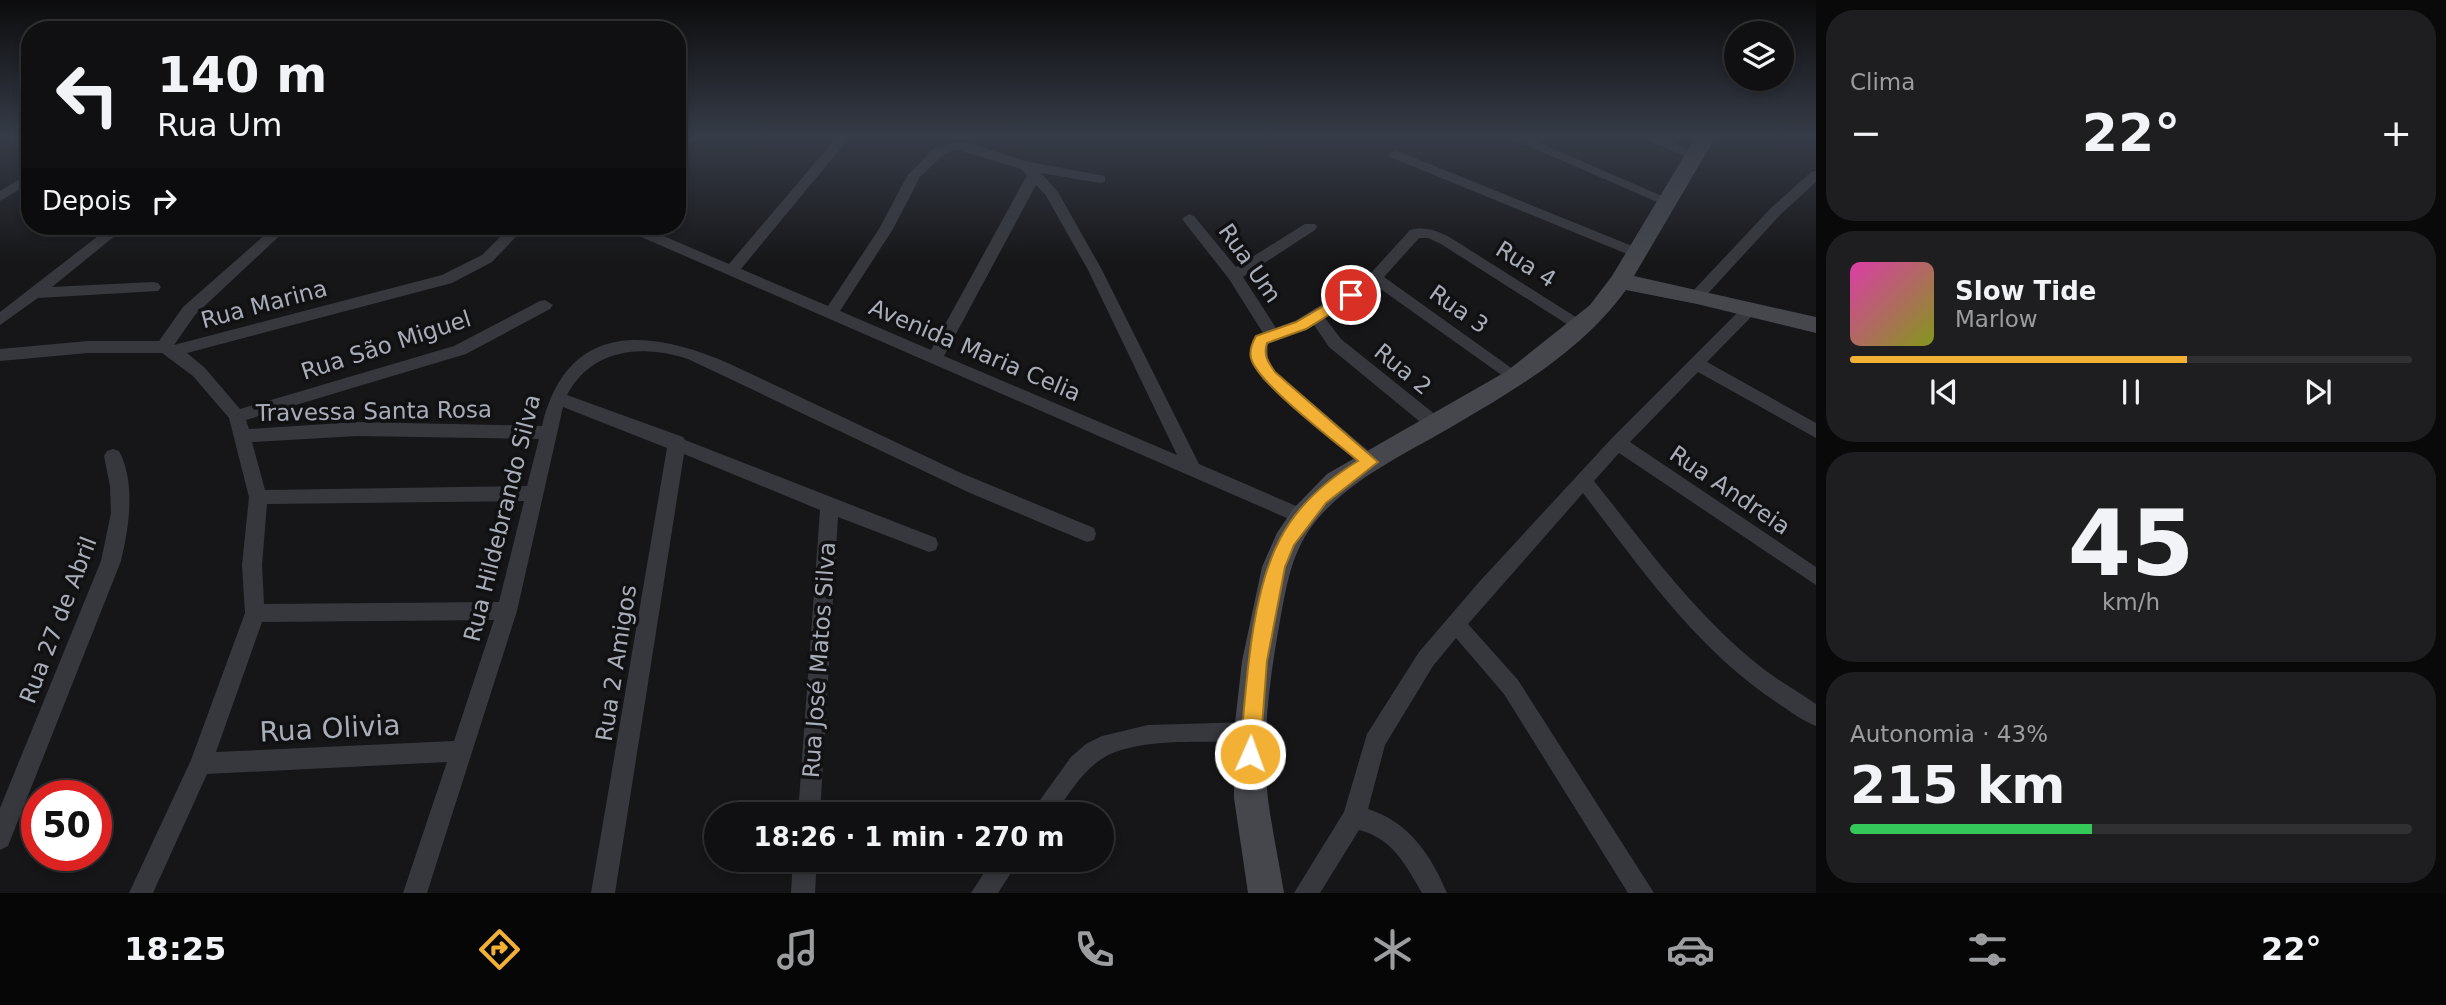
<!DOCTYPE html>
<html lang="pt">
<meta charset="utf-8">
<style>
:root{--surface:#101012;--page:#1e1e20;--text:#f1f3f6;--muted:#9c9d9f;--line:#303032;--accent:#f2b134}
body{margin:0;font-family:"DejaVu Sans",sans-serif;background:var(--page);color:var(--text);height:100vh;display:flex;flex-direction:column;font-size:26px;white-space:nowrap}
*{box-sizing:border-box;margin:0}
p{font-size:23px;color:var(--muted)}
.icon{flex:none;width:38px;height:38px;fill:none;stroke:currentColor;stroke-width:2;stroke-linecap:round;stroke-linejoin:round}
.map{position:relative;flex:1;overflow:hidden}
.panel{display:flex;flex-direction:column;gap:10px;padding:10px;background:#09090a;width:630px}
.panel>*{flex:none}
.hud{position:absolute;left:21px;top:21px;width:665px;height:214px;border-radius:28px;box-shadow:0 4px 10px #0003,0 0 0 2px var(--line);background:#101012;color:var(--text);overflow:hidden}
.controls{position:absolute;left:1724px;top:21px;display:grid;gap:14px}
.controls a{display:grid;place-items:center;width:70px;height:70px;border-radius:50%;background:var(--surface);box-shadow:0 4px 10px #0003,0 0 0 2px var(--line);font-size:35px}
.speed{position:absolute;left:21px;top:780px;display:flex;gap:14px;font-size:35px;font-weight:700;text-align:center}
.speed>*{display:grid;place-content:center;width:91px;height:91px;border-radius:50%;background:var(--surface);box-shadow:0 4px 10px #0003,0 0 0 2px var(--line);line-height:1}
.speed .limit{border:10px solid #d22;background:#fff;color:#111}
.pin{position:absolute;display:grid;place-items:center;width:60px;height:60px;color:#fff;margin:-30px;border:4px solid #fff;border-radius:50%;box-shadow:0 2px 7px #0007}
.me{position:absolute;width:77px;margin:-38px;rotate:2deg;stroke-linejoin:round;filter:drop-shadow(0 0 5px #0008)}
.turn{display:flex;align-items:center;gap:24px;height:147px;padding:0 21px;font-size:32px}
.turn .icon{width:91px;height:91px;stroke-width:2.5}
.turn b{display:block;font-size:49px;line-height:60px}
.then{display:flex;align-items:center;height:66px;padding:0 21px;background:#0003;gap:14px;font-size:26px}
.big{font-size:52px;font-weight:700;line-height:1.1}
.panel .widget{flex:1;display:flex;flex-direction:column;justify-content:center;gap:10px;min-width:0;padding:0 24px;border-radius:28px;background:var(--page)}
.panel .dial{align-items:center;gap:0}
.dial b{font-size:91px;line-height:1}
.song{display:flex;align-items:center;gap:21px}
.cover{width:84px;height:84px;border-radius:10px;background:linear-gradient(135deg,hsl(320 70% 55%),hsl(70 70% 35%))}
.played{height:7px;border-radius:4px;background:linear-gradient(90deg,var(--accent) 60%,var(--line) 60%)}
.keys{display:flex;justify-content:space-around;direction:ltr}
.heat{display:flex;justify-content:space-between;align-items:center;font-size:38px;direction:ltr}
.charge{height:10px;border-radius:5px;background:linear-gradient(90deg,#34c759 43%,var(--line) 0)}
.trip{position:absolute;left:704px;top:802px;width:410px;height:70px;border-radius:35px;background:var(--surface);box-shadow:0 4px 10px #0003,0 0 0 2px var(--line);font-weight:700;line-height:70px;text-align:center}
.tabs{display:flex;height:112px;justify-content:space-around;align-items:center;background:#060607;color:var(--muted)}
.tabs .icon{width:49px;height:49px}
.tabs .on{color:var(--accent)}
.tabs b{font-size:32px;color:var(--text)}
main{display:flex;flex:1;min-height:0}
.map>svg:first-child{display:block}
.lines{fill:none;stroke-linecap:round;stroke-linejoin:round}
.street{fill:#37383d;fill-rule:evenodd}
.secondary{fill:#45474d;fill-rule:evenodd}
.route{fill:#f2b134;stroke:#9d7322;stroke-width:2}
.labels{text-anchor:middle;stroke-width:7;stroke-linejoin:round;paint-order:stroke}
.street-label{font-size:23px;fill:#a8adb8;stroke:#111113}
.near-street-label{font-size:28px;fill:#a8adb8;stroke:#111113}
</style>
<main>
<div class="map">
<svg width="1816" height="893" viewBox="0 0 1816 893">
<rect width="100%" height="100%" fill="#161618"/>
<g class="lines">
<g class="street">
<polygon points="681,138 696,138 677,152 677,141"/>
<path d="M 836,138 L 849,138 L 741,269 L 828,306 L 879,229 L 907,176 L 935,147 L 958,142 L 969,143 L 1029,162 L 1105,176 L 1105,182 L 1100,183 L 1041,173 L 1058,192 L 1102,270 L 1199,464 L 1310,512 L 1312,517 L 1310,522 L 1303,525 L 1296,522 L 623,229 L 621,226 L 640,226 L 729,264 ZM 958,150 L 1021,169 L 1027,175 L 931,350 L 840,311 L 893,229 L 920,177 L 945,153 ZM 1036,185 L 1045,194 L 1088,270 L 1177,455 L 944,356 Z"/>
<polygon points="1510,138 1528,138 1676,202 1674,205 1664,205"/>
<polygon points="1644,138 1663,138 1703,156 1701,159 1691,159"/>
<polygon points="1395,150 1642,250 1644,253 1642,256 1632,256 1390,157 1388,154"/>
<polygon points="1816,171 1816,182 1781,214 1702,300 1692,300 1689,296 1692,292 1771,208 1811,172"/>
<polygon points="30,173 30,183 0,201 0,191"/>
<path d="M 1189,214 L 1194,216 L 1236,267 L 1305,224 L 1315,224 L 1317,227 L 1315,230 L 1243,277 L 1276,328 L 1295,321 L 1370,274 L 1410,230 C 1425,226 1438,231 1451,238 L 1590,326 L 1588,330 L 1576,330 L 1441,244 L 1428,238 L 1419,238 L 1384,277 L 1524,377 L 1522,381 L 1510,381 L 1375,285 L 1325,318 L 1341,339 L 1442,420 L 1445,425 L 1442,430 L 1430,430 L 1329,347 L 1314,325 L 1268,344 L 1268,359 L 1275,372 L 1376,457 L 1379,462 L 1376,467 L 1364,467 L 1263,380 C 1254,365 1246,353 1255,336 L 1263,333 L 1229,279 L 1182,219 Z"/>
<polygon points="111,226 127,226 52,287 153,282 158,283 161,287 158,291 38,298 0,325 0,312"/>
<path d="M 275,226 L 290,226 L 195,315 L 174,345 L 442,275 L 482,255 L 511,226 L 526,226 L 492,262 L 452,283 L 187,353 L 205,368 L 240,409 L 454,346 L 540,301 L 545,300 L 553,305 L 550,309 L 466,354 L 246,420 L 249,429 L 357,422 L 542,426 C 567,321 648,328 730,364 L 961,473 L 1094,528 L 1096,534 L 1094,540 L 1087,542 L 970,493 L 688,359 C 643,344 592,348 567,395 L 683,437 L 685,440 L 936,538 L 938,544 L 936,550 L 929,552 L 838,517 L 820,814 L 798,814 L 820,510 L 684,454 L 615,893 L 591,893 L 667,448 L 563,407 L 517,611 L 427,893 L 403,893 L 447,762 L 207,774 L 153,893 L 129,893 L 191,760 L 245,613 L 242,565 L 249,497 L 229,418 L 193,376 L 162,353 L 88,353 L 0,361 L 0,349 L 88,341 L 159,341 L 183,307 ZM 357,436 L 539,439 L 527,486 L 265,490 L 252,442 ZM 524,501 L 499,602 L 264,604 L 262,565 L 267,504 ZM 494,620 L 454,741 L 216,752 L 262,622 Z"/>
<path d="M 1750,304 L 1758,309 L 1755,313 L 1707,362 L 1816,423 L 1816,438 L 1698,372 L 1630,442 L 1816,567 L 1816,585 L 1619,453 L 1594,481 C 1643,542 1689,607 1750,658 C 1770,676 1794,689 1816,704 L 1816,726 C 1803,721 1791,712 1779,704 C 1697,650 1642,570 1583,493 L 1468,624 L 1518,680 L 1654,893 L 1628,893 L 1504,694 L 1456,638 L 1433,666 L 1385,745 L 1368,809 C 1409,822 1431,855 1447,893 L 1422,893 C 1405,864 1393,839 1359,830 L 1320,893 L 1294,893 L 1344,812 L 1367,734 L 1419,652 L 1480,581 L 1612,438 L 1745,305 Z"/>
<path d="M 113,449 L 119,451 C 136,483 129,527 121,561 L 8,846 L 0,850 L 0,808 L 101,561 L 111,513 L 110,486 L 104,456 L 107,451 Z"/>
<path d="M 1250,722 L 1258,725 L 1261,732 L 1258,739 L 1250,742 C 1208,743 1135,736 1100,760 C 1081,773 1068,795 1055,814 L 1030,814 L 1071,757 L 1086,744 L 1102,736 L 1148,725 Z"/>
<polygon points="793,859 817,859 815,893 791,893"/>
<polygon points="993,859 1020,859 998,893 971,893"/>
</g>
<path class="secondary" d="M 1695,138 L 1715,138 L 1634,276 L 1816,317 L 1816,333 L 1697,304 L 1626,290 C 1583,349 1520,387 1458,423 C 1408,453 1347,479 1312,526 C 1292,553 1287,583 1281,615 C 1270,675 1261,738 1268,799 C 1272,830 1279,862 1284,893 L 1248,893 L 1234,798 L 1234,732 L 1242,661 L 1262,567 L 1277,533 L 1293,509 L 1327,474 L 1507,371 L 1590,305 L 1612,276 Z"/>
</g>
<linearGradient id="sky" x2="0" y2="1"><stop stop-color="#0c0c0d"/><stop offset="0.52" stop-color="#363c48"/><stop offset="1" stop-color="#363c48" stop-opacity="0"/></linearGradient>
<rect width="1816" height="263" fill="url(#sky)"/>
<path class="route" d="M 1351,290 L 1358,295 L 1356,298 L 1306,329 L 1267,343 C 1263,355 1268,362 1275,372 L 1378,462 L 1326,503 L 1294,545 L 1285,567 L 1267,661 L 1260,754 L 1257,761 L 1250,763 L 1243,761 L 1240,754 C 1246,690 1250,595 1280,539 C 1297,506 1327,480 1358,461 C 1336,442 1256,382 1251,358 C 1249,350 1252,343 1256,336 L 1296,322 Z"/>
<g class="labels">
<g class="street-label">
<text transform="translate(1250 263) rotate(55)" y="8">Rua Um</text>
<text transform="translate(1526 264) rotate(32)" y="8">Rua 4</text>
<text transform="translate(264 304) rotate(-15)" y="8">Rua Marina</text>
<text transform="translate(1459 309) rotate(35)" y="8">Rua 3</text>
<text transform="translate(386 345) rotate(-18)" y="8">Rua São Miguel</text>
<text transform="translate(975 350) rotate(23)" y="8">Avenida Maria Celia</text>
<text transform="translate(1403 369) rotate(39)" y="8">Rua 2</text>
<text transform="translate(374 411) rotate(-1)" y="8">Travessa Santa Rosa</text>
<text transform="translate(1730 490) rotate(34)" y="8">Rua Andreia</text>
<text transform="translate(502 518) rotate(-76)" y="8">Rua Hildebrando Silva</text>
<text transform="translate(58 620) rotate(-69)" y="8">Rua 27 de Abril</text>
<text transform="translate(819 660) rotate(-86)" y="8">Rua José Matos Silva</text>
<text transform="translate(616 663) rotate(-81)" y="8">Rua 2 Amigos</text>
</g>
<g class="near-street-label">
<text transform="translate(330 728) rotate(-3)" y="10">Rua Olivia</text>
</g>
</g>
</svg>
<div class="controls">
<a><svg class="icon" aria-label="layers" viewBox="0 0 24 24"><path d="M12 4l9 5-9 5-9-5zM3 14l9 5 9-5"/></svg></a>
</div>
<div class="speed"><div class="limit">50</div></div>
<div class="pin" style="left:1351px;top:295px;background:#d93025"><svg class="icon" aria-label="arrive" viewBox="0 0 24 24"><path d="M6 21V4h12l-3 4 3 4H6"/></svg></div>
<svg class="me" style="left:1250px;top:754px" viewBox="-20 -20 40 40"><circle r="17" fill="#f2b134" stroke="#fff" stroke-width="3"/><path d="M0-11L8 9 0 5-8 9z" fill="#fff"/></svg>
<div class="trip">18:26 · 1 min · 270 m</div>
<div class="hud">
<div class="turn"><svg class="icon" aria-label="left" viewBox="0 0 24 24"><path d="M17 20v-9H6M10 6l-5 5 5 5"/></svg><div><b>140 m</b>Rua Um</div></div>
<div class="then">Depois<svg class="icon" aria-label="right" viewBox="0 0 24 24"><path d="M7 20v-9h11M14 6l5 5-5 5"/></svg></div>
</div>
</div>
<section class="panel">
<div class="widget"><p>Clima</p>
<div class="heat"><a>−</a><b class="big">22°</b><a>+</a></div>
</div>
<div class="widget">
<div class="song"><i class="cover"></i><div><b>Slow Tide</b><p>Marlow</p></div></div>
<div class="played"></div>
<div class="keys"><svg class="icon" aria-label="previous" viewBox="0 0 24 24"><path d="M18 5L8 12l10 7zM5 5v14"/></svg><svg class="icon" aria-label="pause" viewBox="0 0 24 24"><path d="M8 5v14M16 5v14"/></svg><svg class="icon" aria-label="next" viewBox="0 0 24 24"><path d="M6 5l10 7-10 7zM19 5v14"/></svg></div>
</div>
<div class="widget dial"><b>45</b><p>km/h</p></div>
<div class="widget"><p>Autonomia · 43%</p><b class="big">215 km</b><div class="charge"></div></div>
</section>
</main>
<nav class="tabs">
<b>18:25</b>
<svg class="icon on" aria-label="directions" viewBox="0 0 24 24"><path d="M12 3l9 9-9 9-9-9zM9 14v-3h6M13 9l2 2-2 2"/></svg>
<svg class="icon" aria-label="music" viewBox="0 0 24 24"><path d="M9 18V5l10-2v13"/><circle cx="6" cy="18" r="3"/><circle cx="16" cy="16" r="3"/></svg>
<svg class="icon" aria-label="phone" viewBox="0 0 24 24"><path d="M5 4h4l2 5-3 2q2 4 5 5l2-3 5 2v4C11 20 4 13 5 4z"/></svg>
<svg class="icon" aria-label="climate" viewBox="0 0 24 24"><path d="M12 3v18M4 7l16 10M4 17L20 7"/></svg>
<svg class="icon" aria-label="car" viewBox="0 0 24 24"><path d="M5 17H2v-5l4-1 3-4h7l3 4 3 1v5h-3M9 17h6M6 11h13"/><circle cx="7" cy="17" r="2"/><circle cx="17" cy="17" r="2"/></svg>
<svg class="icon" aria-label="filters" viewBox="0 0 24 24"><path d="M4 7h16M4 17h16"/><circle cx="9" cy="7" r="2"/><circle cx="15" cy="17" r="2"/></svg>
<b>22°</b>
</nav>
